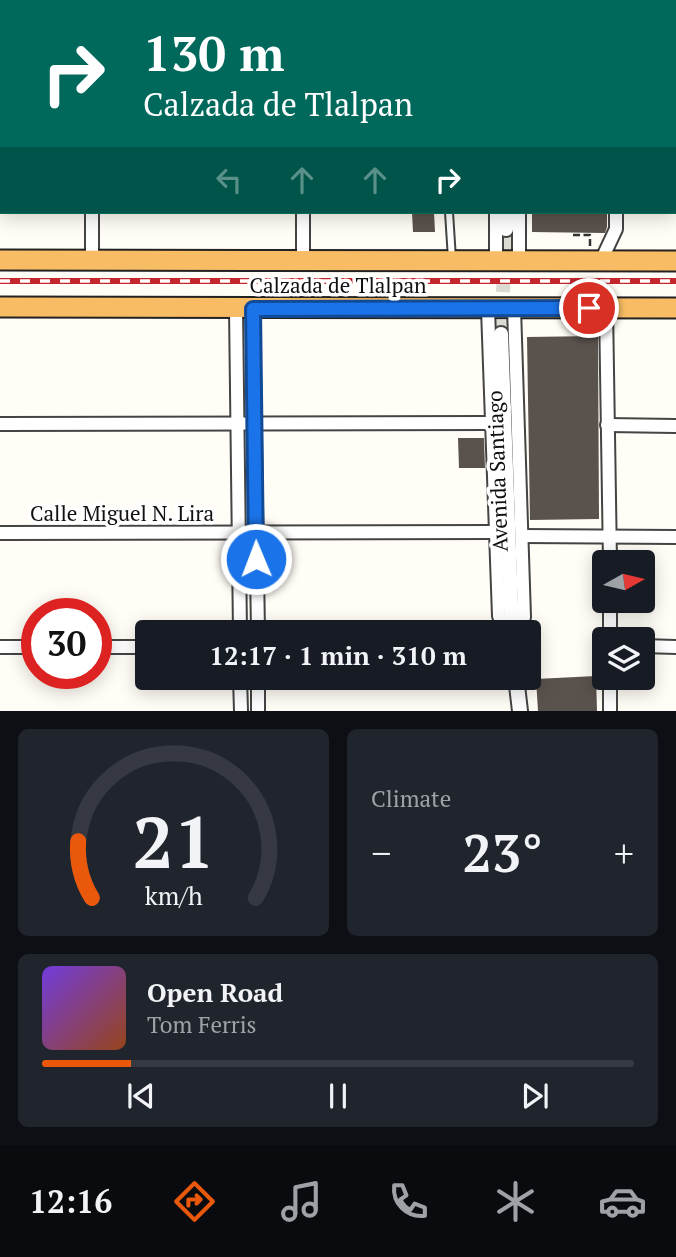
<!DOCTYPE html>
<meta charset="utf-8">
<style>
:root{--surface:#171b24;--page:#20242c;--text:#f1f3f6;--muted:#9ea1a6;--line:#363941;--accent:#ea580c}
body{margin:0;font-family:"PT Serif",serif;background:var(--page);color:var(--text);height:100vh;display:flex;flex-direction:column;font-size:26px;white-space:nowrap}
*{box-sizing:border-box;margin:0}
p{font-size:23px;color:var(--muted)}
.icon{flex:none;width:38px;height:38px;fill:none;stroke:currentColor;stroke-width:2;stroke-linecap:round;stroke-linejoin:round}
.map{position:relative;height:711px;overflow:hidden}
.side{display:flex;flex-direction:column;gap:18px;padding:18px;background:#0d0f14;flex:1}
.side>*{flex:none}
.hud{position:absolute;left:0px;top:0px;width:677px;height:214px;box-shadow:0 4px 18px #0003;background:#00695c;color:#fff;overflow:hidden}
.needle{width:46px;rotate:82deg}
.controls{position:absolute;left:592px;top:550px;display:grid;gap:14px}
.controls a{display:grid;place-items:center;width:63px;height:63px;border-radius:7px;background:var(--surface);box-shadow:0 4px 18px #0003;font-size:35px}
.speed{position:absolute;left:21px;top:598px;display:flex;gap:14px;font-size:35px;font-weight:700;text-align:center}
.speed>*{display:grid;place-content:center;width:91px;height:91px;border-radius:50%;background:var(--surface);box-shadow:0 4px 18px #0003;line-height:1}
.speed .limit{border:10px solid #d22;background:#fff;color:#111}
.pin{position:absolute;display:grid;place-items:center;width:60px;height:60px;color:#fff;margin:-30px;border:4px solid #fff;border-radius:50%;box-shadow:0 2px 7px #0007}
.me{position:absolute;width:77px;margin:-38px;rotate:359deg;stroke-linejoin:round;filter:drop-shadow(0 0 5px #0008)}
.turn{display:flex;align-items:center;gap:24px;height:147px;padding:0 28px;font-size:32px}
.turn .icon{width:91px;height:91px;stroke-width:2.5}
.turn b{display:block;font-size:49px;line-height:60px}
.lanes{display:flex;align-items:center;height:66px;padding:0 28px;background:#0003;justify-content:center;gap:35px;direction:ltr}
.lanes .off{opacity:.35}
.big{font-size:52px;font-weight:800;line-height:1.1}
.side .card{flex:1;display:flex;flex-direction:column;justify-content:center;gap:10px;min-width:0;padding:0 24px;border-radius:10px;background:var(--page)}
.side .dial{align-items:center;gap:0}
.dial svg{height:182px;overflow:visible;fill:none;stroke:var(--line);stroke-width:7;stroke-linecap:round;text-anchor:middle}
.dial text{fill:var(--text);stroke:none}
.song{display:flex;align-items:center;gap:21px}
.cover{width:84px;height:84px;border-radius:10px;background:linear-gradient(135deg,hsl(260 70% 55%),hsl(20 70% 35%))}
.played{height:7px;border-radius:4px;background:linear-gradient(90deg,var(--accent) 15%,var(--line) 15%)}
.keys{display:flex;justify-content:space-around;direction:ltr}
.heat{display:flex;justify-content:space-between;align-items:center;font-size:38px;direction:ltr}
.side .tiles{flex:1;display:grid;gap:18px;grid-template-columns:1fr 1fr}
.card:last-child{grid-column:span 2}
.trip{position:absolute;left:135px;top:620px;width:406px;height:70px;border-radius:7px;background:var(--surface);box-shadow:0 4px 18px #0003;font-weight:800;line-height:70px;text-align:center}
.tab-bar{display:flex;height:112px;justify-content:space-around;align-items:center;background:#090b0e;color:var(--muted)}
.tab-bar .icon{width:49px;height:49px}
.tab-bar .on{color:var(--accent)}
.tab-bar b{font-size:32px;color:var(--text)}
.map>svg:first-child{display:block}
.building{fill:#5a524d}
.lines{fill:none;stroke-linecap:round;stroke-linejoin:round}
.tertiary-tunnel{stroke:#dbdad3;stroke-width:14;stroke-dasharray:14 7;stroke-linecap:butt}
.service-casing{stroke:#444;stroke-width:10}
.minor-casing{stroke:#444;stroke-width:16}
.tertiary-casing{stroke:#444;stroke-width:18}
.trunk-casing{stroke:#222;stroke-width:23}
.path{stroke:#333;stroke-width:2.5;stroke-dasharray:7 3.5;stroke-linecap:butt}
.service{stroke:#fff;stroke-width:6}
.minor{stroke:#fff;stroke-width:12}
.tertiary{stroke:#fff;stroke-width:14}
.trunk{stroke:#f7bc64;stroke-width:19}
.rail-casing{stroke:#c4262e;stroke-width:6}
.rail{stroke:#fff;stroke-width:3.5;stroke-dasharray:10;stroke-linecap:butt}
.route-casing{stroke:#114b97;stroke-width:18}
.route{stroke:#1a73e8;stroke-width:12}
.labels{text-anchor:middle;stroke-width:7;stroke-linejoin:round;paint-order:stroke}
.street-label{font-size:21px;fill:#111;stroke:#fff}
</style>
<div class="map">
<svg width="676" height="711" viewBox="0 0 676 711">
<rect width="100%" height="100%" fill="#fffdf5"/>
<g class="building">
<polygon points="412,212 434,212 435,232 413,232"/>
<polygon points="532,212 607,212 607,227 605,233 532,232"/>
<polygon points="598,336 599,519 530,520 527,337"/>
<polygon points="458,438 484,438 485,468 459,468"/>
<polygon points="596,676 597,711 538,711 536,679"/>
</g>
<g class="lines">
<polyline class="tertiary-tunnel" points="501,334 506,229"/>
<defs>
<polyline id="service" points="449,212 452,259"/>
<g id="minor">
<polyline points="93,0 93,2"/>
<polyline points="517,0 517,2"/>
<polyline points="606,0 607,2"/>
<polyline points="303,2 303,0"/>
<polyline points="497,2 497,0"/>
<polyline points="0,35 2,35"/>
<polyline points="519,212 519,261"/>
<polyline points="92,260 92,212"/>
<polyline points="303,261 303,212"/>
<polyline points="496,261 496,212"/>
<polyline points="601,261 616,229 616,212"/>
<polyline points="606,307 610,562"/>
<polyline points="514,308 524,617 518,632"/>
<polyline points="236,309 240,632"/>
<polyline points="253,309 258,632"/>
<polyline points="488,309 499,616 507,632"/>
<polyline points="0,424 491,423"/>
<polyline points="607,425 676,426"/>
<polyline points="0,533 496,532"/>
<polyline points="522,536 676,537"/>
<polyline points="610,600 610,639"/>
<polyline points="642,646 676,647"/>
<polyline points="0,647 37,647"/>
<polyline points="96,647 147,647"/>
<polyline points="240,677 241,711"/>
<polyline points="610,677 610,711"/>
<polyline points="258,711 258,677"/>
</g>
<g id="tertiary">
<polyline points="507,2 507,0"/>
<polyline points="506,229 507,212"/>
<polyline points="501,334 512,632"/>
<polyline points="516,677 520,711"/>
</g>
<g id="trunk">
<polyline points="0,260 676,261"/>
<polyline points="0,307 676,308"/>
</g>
</defs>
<use href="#service" class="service-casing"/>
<use href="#minor" class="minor-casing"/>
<use href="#tertiary" class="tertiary-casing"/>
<use href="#trunk" class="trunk-casing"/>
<g class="path">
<polyline points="573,235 590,235 590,247"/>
<polyline points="572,327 589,327 589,323"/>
</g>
<use href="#service" class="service"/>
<use href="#minor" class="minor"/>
<use href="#tertiary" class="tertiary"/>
<use href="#trunk" class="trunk"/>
<defs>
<polyline id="rail" points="0,281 676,281"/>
</defs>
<use href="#rail" class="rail-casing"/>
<use href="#rail" class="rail"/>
</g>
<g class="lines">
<defs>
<polyline id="route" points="256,559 253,309 589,308"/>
</defs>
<use href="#route" class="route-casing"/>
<use href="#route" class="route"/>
</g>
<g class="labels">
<g class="street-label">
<text x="338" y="293">Calzada de Tlalpan</text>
<text transform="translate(498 471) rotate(-92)" y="7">Avenida Santiago</text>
<text x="122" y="521">Calle Miguel N. Lira</text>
</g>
</g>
</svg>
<div class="controls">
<a><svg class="needle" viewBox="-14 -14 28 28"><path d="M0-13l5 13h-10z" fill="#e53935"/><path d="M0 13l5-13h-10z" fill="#9ea1a6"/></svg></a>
<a><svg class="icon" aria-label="layers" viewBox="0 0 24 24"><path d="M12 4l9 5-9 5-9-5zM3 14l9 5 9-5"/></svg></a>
</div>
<div class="speed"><div class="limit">30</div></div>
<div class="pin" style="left:589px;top:308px;background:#d93025"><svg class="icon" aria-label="arrive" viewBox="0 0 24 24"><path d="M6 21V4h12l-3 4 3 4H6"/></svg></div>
<svg class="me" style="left:256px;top:559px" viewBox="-20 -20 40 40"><circle r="17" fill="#1a73e8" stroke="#fff" stroke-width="3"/><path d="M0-11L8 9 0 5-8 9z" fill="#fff"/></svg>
<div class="trip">12:17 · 1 min · 310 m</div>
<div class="hud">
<div class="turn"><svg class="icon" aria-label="right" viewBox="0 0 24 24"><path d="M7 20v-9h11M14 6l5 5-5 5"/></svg><div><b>130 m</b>Calzada de Tlalpan</div></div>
<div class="lanes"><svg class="icon off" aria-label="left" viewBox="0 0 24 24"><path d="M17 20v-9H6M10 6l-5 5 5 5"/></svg><svg class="icon off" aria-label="ahead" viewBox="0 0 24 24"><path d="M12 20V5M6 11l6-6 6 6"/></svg><svg class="icon off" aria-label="ahead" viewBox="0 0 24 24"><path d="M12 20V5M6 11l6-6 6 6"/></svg><svg class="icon" aria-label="right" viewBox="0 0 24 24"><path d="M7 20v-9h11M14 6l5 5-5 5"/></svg></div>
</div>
</div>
<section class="side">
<div class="tiles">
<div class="card dial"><svg viewBox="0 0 100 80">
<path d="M14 69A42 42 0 1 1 86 69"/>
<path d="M14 69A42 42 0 0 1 8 44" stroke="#ea580c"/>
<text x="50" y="56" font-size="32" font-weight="700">21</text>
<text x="50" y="72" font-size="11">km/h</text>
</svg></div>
<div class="card"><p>Climate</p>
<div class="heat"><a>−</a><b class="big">23°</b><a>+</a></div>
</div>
<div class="card">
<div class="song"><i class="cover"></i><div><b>Open Road</b><p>Tom Ferris</p></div></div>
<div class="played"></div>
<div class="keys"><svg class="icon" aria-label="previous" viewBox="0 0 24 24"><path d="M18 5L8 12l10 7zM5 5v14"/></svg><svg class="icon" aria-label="pause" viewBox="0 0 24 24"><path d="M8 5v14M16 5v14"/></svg><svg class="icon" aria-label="next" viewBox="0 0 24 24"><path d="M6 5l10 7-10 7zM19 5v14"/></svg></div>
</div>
</div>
</section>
<nav class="tab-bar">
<b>12:16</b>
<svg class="icon on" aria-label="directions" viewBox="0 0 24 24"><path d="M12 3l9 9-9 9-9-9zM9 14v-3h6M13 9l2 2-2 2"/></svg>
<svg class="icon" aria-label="music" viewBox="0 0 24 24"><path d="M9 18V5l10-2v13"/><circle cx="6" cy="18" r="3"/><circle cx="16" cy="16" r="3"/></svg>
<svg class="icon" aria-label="phone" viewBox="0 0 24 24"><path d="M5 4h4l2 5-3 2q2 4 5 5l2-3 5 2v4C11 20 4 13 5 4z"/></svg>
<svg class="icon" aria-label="climate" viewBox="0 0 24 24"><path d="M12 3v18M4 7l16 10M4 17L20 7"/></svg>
<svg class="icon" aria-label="car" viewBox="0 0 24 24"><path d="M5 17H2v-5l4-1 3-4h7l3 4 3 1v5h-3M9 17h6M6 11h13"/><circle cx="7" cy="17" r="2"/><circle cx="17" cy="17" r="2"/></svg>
</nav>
